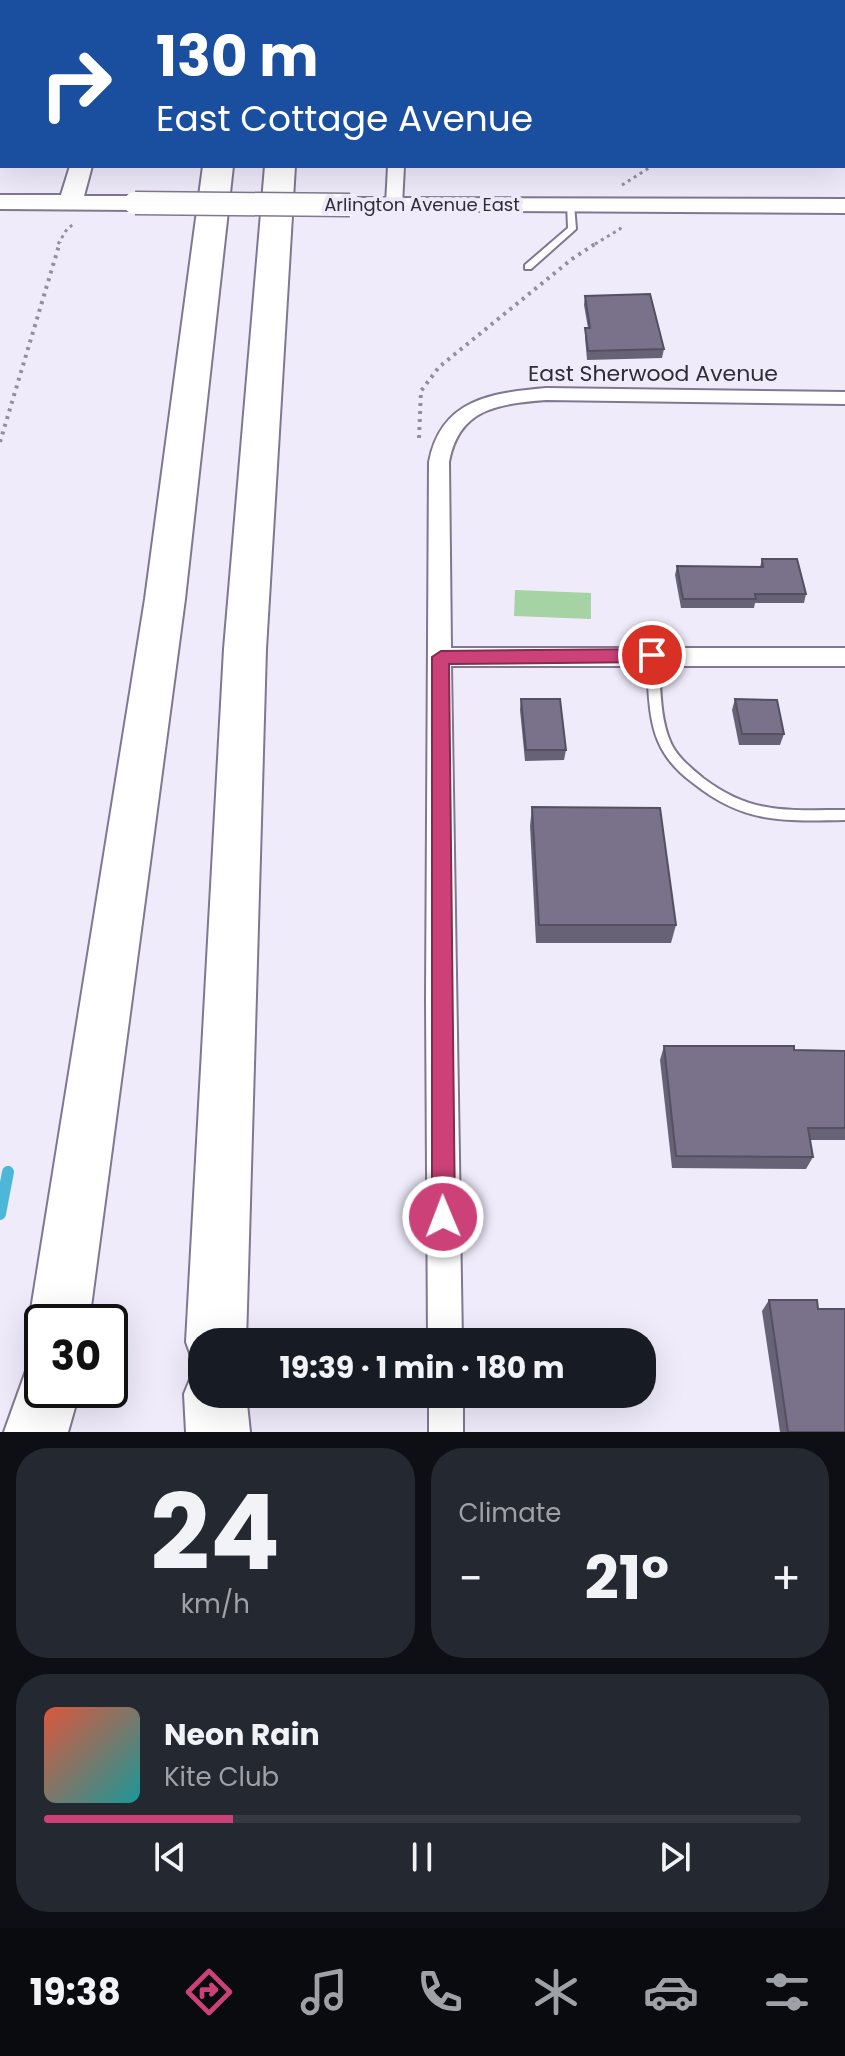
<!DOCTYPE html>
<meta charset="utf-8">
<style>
:root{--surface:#171b24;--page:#242831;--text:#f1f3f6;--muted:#9ea1a6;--line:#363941;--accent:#cc4278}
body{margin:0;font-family:Poppins,sans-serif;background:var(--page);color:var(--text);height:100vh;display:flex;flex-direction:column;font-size:30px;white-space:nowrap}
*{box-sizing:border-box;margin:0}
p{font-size:26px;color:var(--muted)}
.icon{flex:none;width:44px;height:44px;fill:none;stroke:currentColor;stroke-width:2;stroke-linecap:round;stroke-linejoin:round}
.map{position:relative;height:1432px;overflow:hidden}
.details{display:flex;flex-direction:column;gap:16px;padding:16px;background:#0d0f14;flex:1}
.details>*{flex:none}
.banner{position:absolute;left:0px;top:0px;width:846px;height:168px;box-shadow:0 8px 32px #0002;background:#1a4fa0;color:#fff;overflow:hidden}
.speed{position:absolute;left:24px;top:1304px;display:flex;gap:16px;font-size:40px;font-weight:700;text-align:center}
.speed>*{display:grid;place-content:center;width:104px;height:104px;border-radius:50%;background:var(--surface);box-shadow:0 8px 32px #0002;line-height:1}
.speed .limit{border:4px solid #111;border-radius:12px;background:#fff;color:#111}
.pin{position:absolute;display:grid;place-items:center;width:68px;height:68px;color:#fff;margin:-34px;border:4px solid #fff;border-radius:50%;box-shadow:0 2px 8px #0007}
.me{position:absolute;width:88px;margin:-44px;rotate:359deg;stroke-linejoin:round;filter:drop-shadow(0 0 6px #0008)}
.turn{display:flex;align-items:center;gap:28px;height:168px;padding:0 24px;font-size:36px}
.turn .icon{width:104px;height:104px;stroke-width:2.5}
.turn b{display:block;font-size:56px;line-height:68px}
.big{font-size:60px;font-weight:700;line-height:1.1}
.details .card{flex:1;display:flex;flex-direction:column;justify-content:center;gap:12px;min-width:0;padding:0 28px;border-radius:32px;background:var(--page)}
.details .dial{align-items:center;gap:0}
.dial b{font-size:104px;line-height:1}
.song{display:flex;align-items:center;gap:24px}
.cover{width:96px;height:96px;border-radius:12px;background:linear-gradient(135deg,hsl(10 70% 55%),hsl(180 70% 35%))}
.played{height:8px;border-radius:4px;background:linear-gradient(90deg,var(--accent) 25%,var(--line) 25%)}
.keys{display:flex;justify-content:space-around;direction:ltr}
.heat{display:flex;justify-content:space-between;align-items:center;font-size:44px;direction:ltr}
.details .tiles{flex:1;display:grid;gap:16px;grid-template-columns:1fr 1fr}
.card:last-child{grid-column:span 2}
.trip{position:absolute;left:188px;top:1328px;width:468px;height:80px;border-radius:32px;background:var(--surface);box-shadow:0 8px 32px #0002;font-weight:700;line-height:80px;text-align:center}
.menu{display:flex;height:128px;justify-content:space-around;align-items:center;background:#090b0e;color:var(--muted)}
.menu .icon{width:56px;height:56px}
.menu .current{color:var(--accent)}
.menu b{font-size:36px;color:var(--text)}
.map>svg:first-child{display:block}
.green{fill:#a5d3a3}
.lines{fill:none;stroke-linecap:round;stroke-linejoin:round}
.stream{stroke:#4db7d7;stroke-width:12}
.lane-casing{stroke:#7f7890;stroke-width:4}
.street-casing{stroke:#7f7890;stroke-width:4}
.secondary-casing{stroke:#7f7890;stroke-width:4}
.highway-casing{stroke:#7f7890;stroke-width:4}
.path-far1{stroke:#928f9c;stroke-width:3;stroke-dasharray:3 4;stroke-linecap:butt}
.path{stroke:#928f9c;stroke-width:4;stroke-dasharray:3 5;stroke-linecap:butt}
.lane{fill:#fff;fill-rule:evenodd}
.street{fill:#fff;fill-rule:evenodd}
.secondary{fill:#fff;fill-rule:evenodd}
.highway{fill:#fff;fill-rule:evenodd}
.secondary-bridge-casing{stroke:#7f7890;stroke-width:25;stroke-linecap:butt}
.secondary-bridge{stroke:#fff;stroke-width:22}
.wall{fill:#686277}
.building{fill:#79728a;stroke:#555061;stroke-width:2}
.route{fill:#cc4278;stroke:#852b4e;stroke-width:2}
.labels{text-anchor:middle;stroke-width:8;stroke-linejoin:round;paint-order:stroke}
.far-street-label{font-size:18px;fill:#302d38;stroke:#efebfb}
.street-label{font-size:22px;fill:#302d38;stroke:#efebfb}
</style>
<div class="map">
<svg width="845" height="1432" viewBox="0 0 845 1432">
<rect width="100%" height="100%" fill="#efebfb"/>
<polygon class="green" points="515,590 591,593 591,619 514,616"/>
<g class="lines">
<polyline class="stream" points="0,1214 8,1172"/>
<defs>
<g id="lane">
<rect x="650" y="0" width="6" height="2"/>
<polygon points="567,202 574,204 576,229 531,269 525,269 525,265 568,228"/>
<path d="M 652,651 L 658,655 C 661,683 659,715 670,741 C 676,756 691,768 703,778 C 752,815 787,810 845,810 L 845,820 C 783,821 744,824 693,783 C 678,772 665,758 658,741 C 647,714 649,683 646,655 Z"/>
</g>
<g id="street">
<rect x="395" y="0" width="14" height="2"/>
<polygon points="388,166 404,166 402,205 394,210 386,205"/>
<path d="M 546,388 L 845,392 L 845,404 L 546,400 C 498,404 459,408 449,462 L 451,648 L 845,648 L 845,666 L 451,666 L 462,1342 L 428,1342 L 426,999 L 429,462 C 441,399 491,393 546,388 Z"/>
<rect x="429" y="1394" width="34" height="38"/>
</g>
<g id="secondary">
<polygon points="124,0 144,0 123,2"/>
<polygon points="809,0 829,0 830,2 810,2"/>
<rect x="844" y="51" width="1" height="14"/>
<polygon points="70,166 92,166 84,196 135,196 143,198 147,203 143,208 135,210 0,209 0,195 61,195"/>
<polygon points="350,198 845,199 845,213 342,210 338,205 342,200"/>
</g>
<g id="highway">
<rect x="228" y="0" width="24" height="2"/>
<rect x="277" y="0" width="24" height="2"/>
<polygon points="203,166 233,166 185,599 89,1322 42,1322 42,1345 38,1343 29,1322 145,599"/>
<polygon points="265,166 295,166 266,649 246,1342 202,1342 202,1367 194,1364 186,1342 224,649"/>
<polygon points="42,1362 42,1390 80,1390 68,1432 4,1432 27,1368"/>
<polygon points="202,1368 202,1394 246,1394 250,1432 186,1432 184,1394 193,1372"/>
</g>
</defs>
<use href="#lane" class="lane-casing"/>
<use href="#street" class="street-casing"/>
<use href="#secondary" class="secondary-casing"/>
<use href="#highway" class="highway-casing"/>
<g class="path-far1">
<polyline points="769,2 774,0"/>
<polyline points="622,185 652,166"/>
<polyline points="58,244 67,229 75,223"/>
<polyline points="595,244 620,229 622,224"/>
</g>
<g class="path">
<polyline points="419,438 421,391 439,367 572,259 598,242"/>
<polyline points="0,442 60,242"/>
</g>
<use href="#lane" class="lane"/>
<use href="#street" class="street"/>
<use href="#secondary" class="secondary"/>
<use href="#highway" class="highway"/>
<defs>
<polyline id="secondary-bridge" points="135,203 350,205"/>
</defs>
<use href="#secondary-bridge" class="secondary-bridge-casing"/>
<use href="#secondary-bridge" class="secondary-bridge"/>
</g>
<g class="wall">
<polygon points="585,296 664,349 662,358 587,360 585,337 585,328 588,328 584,305"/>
<polygon points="762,559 806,594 804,603 755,603 754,608 681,608 675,575 677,566 760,567"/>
<polygon points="521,699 566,750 564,760 525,761 520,710"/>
<polygon points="735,699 784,734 780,745 739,745 732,710"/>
<polygon points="532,807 676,925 671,943 536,943 530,826"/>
<polygon points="664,1046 845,1051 845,1140 810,1140 813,1157 806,1169 672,1168 660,1060"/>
<polygon points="769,1300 818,1309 845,1432 780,1432 762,1311"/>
</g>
<g class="building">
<polygon points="494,0 630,0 631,2 459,2 495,1"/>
<polygon points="650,294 664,349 588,351 585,328 590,328 585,296"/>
<polygon points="762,559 797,559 806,594 755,594 756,599 683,599 677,566 763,567"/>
<polygon points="521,699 560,699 566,750 526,750"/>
<polygon points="735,699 777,700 784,734 742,734"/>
<polygon points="532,807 660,808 676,925 539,925"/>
<polygon points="664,1046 794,1046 794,1050 845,1051 845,1128 808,1128 813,1157 676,1156"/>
<polygon points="769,1300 817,1300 818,1309 845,1309 845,1432 788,1432"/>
</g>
<polygon class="route" points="652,649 661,655 652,662 449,664 455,1217 452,1226 443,1229 435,1226 432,1217 432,657 441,651"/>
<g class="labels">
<g class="far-street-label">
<text x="422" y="211">Arlington Avenue East</text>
</g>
<g class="street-label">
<text x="653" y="381">East Sherwood Avenue</text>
</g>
</g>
</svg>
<div class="speed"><div class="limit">30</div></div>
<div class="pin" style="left:652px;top:655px;background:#d93025"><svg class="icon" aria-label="arrive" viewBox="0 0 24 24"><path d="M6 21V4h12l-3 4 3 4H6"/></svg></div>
<svg class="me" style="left:443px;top:1217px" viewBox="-20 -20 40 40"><circle r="17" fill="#cc4278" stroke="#fff" stroke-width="3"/><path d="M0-11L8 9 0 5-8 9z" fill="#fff"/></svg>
<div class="trip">19:39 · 1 min · 180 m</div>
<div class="banner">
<div class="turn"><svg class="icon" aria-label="right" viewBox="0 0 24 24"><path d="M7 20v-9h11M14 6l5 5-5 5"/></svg><div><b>130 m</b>East Cottage Avenue</div></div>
</div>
</div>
<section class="details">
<div class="tiles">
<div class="card dial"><b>24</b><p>km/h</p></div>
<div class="card"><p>Climate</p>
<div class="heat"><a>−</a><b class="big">21°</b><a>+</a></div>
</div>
<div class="card">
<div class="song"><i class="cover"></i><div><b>Neon Rain</b><p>Kite Club</p></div></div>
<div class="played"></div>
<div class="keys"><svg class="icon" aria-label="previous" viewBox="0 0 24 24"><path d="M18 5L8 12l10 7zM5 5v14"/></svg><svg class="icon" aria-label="pause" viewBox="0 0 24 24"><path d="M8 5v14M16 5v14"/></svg><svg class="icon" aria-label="next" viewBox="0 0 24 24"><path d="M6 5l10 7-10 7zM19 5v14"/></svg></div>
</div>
</div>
</section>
<nav class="menu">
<b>19:38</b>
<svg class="icon current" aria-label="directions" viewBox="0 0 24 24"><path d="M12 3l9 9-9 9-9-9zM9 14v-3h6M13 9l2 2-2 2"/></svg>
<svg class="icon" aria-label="music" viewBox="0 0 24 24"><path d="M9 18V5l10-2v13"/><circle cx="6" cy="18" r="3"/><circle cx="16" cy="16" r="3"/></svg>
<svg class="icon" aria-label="phone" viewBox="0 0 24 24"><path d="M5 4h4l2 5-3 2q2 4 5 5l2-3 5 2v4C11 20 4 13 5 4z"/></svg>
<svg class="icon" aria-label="climate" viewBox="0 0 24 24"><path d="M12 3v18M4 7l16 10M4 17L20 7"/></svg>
<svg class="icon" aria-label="car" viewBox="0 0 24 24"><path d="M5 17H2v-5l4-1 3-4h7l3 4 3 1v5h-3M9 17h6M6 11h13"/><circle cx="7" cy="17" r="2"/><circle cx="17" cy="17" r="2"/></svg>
<svg class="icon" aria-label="filters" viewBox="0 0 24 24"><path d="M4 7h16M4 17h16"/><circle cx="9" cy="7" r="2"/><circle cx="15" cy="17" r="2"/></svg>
</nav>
